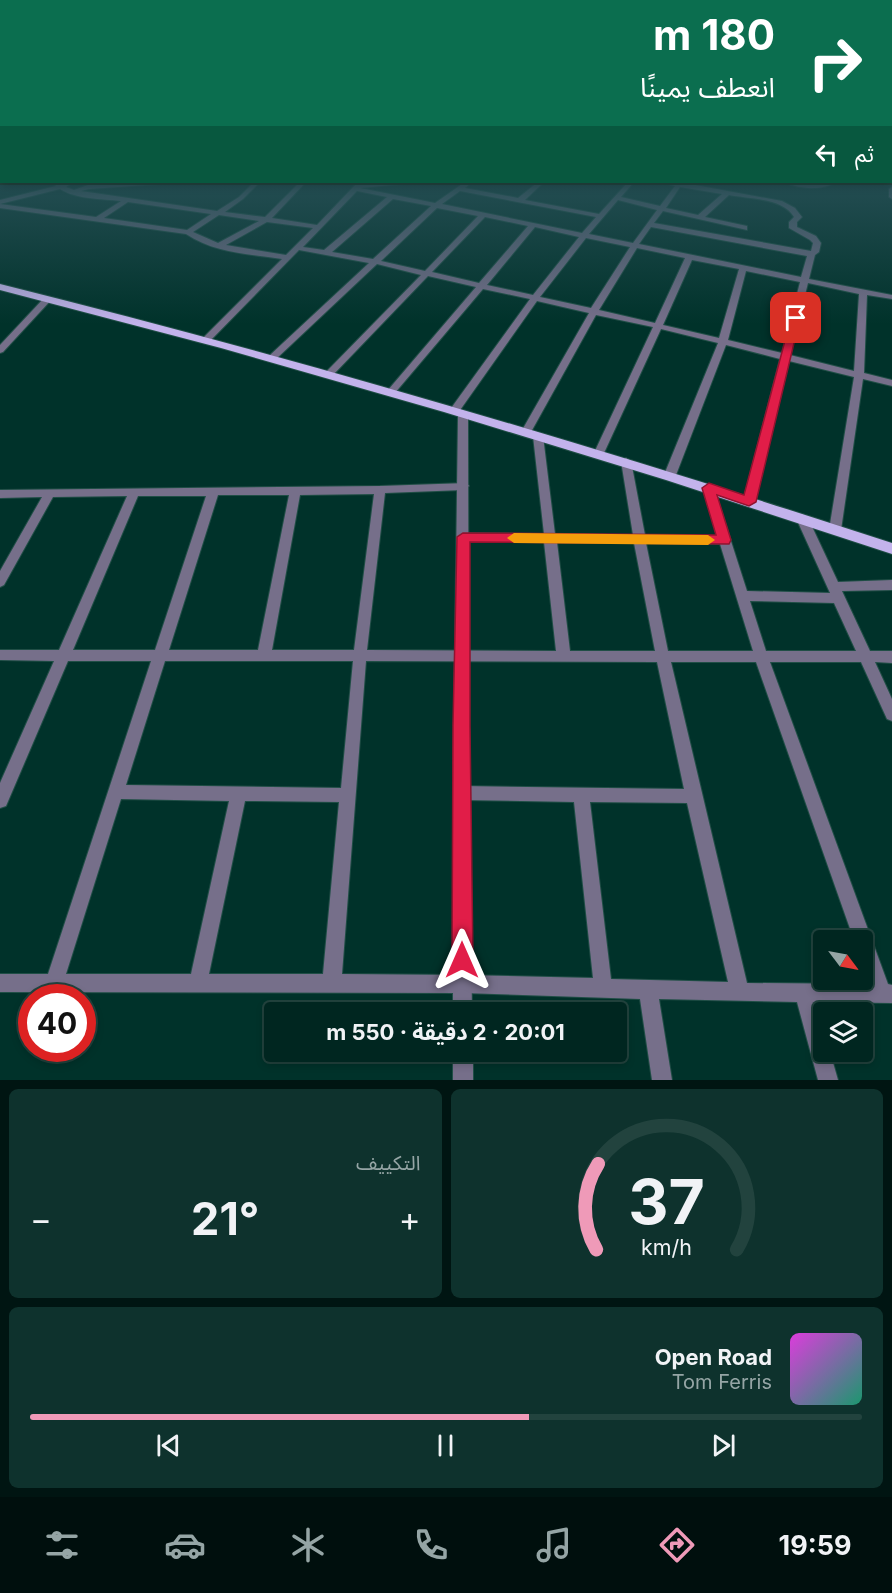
<!DOCTYPE html>
<html lang="ar">
<meta charset="utf-8">
<style>
:root{--surface:#002620;--page:#0e322d;--text:#f1f3f6;--muted:#95a5a5;--line:#22433e;--accent:#ef9ab8}
body{margin:0;font-family:Inter,"Noto Sans Arabic",sans-serif;background:var(--page);color:var(--text);direction:rtl;height:100vh;display:flex;flex-direction:column;font-size:22px;white-space:nowrap}
*{box-sizing:border-box;margin:0}
p{font-size:20px;color:var(--muted)}
.icon{flex:none;width:33px;height:33px;fill:none;stroke:currentColor;stroke-width:2;stroke-linecap:round;stroke-linejoin:round}
.map{position:relative;height:1080px;overflow:hidden;direction:ltr}
.drawer{display:flex;flex-direction:column;gap:9px;padding:9px;background:#001512;flex:1}
.drawer>*{flex:none}
.guide{position:absolute;left:0px;top:0px;width:892px;height:183px;box-shadow:0 3px 9px #0003,0 0 0 2px var(--line);direction:rtl;background:#0b6e4f;color:#fff;overflow:hidden}
.needle{width:39px;rotate:122deg}
.controls{position:absolute;left:813px;top:930px;display:grid;gap:12px}
.controls a{display:grid;place-items:center;width:60px;height:60px;border-radius:6px;background:var(--surface);box-shadow:0 3px 9px #0003,0 0 0 2px var(--line);font-size:30px}
.speed{position:absolute;left:18px;top:984px;display:flex;gap:12px;font-size:30px;font-weight:700;text-align:center}
.speed>*{display:grid;place-content:center;width:78px;height:78px;border-radius:50%;background:var(--surface);box-shadow:0 3px 9px #0003,0 0 0 2px var(--line);line-height:1}
.speed .limit{border:9px solid #d22;background:#fff;color:#111}
.pin{position:absolute;display:grid;place-items:center;width:51px;height:51px;color:#fff;margin:-26px;border-radius:12px;box-shadow:0 3px 9px #0006}
.me{position:absolute;width:66px;margin:-33px;rotate:0deg;stroke-linejoin:round;filter:drop-shadow(0 0 4px #0008)}
.turn{display:flex;align-items:center;gap:21px;height:126px;padding:0 18px;font-size:27px}
.turn .icon{width:78px;height:78px;stroke-width:2.5}
.turn b{display:block;font-size:42px;line-height:51px}
.then{display:flex;align-items:center;height:57px;padding:0 18px;background:#0003;gap:12px;font-size:22px}
.big{font-size:45px;font-weight:700;line-height:1.1}
.drawer .widget{flex:1;display:flex;flex-direction:column;justify-content:center;gap:9px;min-width:0;padding:0 21px;border-radius:9px;background:var(--page)}
.drawer .dial{align-items:center;gap:0}
.dial svg{height:156px;overflow:visible;fill:none;stroke:var(--line);stroke-width:7;stroke-linecap:round;text-anchor:middle}
.dial text{fill:var(--text);stroke:none}
.song{display:flex;align-items:center;gap:18px}
.cover{width:72px;height:72px;border-radius:9px;background:linear-gradient(135deg,hsl(300 70% 55%),hsl(160 70% 35%))}
.played{height:6px;border-radius:3px;background:linear-gradient(90deg,var(--accent) 60%,var(--line) 60%)}
.keys{display:flex;justify-content:space-around;direction:ltr}
.heat{display:flex;justify-content:space-between;align-items:center;font-size:33px;direction:ltr}
.drawer .tiles{flex:1;display:grid;gap:9px;grid-template-columns:1fr 1fr}
.widget:last-child{grid-column:span 2}
.trip{position:absolute;left:264px;top:1002px;width:363px;height:60px;border-radius:6px;background:var(--surface);box-shadow:0 3px 9px #0003,0 0 0 2px var(--line);font-weight:700;line-height:60px;text-align:center;direction:rtl}
.dock{display:flex;height:96px;justify-content:space-around;align-items:center;background:#000f0d;color:var(--muted)}
.dock .icon{width:42px;height:42px}
.dock .current{color:var(--accent)}
.dock b{font-size:27px;color:var(--text)}
.map>svg:first-child{display:block}
.lines{fill:none;stroke-linecap:round;stroke-linejoin:round}
.minor-casing{stroke:#204e46;stroke-width:2}
.tertiary-casing{stroke:#204e46;stroke-width:2}
.primary-casing{stroke:#204e46;stroke-width:2}
.minor{fill:#766f8a;fill-rule:evenodd}
.tertiary{fill:#766f8a;fill-rule:evenodd}
.primary{fill:#c3b3ec;fill-rule:evenodd}
.route{fill:#e11d48;stroke:#92132f;stroke-width:1.5}
.slow{fill:#f59e0b}
</style>
<div class="map">
<svg width="892" height="1080" viewBox="0 0 892 1080">
<rect width="100%" height="100%" fill="#00322a"/>
<g class="lines">
<defs>
<g id="minor">
<path d="M 52,182 L 68,184 L 69,185 L 66,187 L 74,190 L 88,185 L 164,182 L 161,184 L 89,189 L 81,191 L 217,211 L 239,197 L 254,182 L 260,182 L 243,199 L 225,212 L 265,217 L 300,182 L 306,182 L 272,218 L 317,225 L 358,182 L 406,182 L 403,184 L 360,188 L 435,203 L 465,182 L 472,182 L 465,188 L 518,198 L 538,182 L 544,182 L 525,200 L 599,214 L 628,182 L 634,182 L 621,197 L 660,206 L 675,186 L 664,183 L 663,182 L 679,182 L 782,201 L 795,208 L 802,217 L 797,222 L 797,227 L 816,236 L 821,243 L 819,252 L 815,255 L 809,279 L 892,295 L 892,299 L 867,295 L 864,373 L 892,380 L 892,386 L 863,379 L 841,530 L 835,534 L 829,530 L 854,377 L 789,361 L 755,502 L 749,506 L 743,502 L 780,359 L 726,345 L 676,475 L 670,479 L 664,475 L 718,343 L 661,329 L 604,453 L 599,456 L 594,453 L 653,327 L 596,315 L 531,432 L 526,435 L 521,432 L 589,313 L 537,301 L 458,413 L 454,414 L 449,411 L 530,299 L 483,289 L 394,394 L 391,395 L 386,392 L 388,390 L 476,287 L 428,276 L 332,376 L 326,376 L 326,372 L 421,275 L 377,264 L 275,360 L 269,360 L 269,356 L 369,263 L 299,250 L 209,342 L 203,342 L 203,338 L 282,259 C 249,254 214,253 186,234 L 0,208 L 0,200 L 56,186 ZM 680,187 L 722,194 L 698,215 L 666,208 ZM 60,189 C 75,199 102,199 121,201 L 96,217 L 0,204 ZM 357,191 L 387,197 L 324,250 L 303,247 ZM 460,191 L 596,217 L 582,233 L 442,204 ZM 729,195 C 749,199 783,198 794,217 L 789,222 L 789,228 L 810,240 L 813,243 L 811,251 L 654,223 L 663,211 L 747,230 L 747,226 L 705,217 ZM 393,199 L 431,206 L 373,259 L 332,252 ZM 618,200 L 657,210 L 633,243 L 589,234 ZM 128,202 L 211,214 L 187,230 L 104,218 ZM 437,208 L 478,216 L 425,271 L 381,261 ZM 219,215 L 259,221 L 218,243 L 193,232 ZM 485,217 L 528,226 L 479,283 L 432,272 ZM 267,222 L 313,228 L 286,255 L 226,245 ZM 535,227 L 579,237 L 533,295 L 487,285 ZM 651,227 L 807,256 L 801,277 L 639,244 ZM 586,238 L 630,247 L 591,308 L 540,297 ZM 637,248 L 685,258 L 655,323 L 599,310 ZM 692,260 L 739,269 L 719,338 L 663,325 ZM 746,271 L 800,282 L 782,353 L 728,340 ZM 808,283 L 859,294 L 854,371 L 790,355 Z"/>
<path d="M 785,182 L 817,184 L 836,182 C 823,191 798,189 785,182 Z"/>
<polygon points="892,187 892,199 889,197 889,189"/>
<polygon points="45,297 52,299 3,352 0,353 0,345"/>
<path d="M 538,433 L 543,436 L 555,534 L 633,535 L 621,461 L 626,458 L 631,461 L 645,535 L 718,536 L 703,488 L 705,485 L 713,485 L 747,591 L 830,593 L 796,518 L 802,514 L 808,518 L 838,582 L 892,580 L 892,590 L 842,591 L 870,651 L 892,651 L 892,663 L 875,662 L 892,699 L 892,721 L 887,719 L 861,662 L 770,662 L 888,984 L 892,985 L 892,1003 L 816,1002 L 824,1029 L 824,1052 L 830,1052 L 838,1080 L 818,1080 L 797,1002 L 659,999 L 672,1080 L 652,1080 L 640,999 L 463,993 L 0,992 L 0,974 L 48,974 L 151,661 L 68,661 L 6,806 L 0,808 L 0,783 L 54,661 L 0,660 L 0,650 L 59,650 L 127,496 L 53,497 L 4,585 L 0,587 L 0,571 L 42,497 L 0,498 L 0,490 L 380,486 L 467,483 L 469,486 L 463,490 L 385,493 L 367,650 L 556,651 L 544,542 L 463,541 L 457,537 L 463,533 L 544,534 L 533,436 ZM 374,494 L 354,650 L 272,650 L 300,495 ZM 218,495 L 289,495 L 258,650 L 169,650 ZM 138,496 L 206,496 L 155,650 L 73,650 ZM 557,542 L 634,543 L 655,651 L 570,651 ZM 646,543 L 720,544 L 753,651 L 668,651 ZM 750,601 L 834,603 L 856,651 L 766,651 ZM 165,661 L 353,661 L 341,788 L 126,785 ZM 366,661 L 657,662 L 684,789 L 461,786 L 455,788 L 453,793 L 455,798 L 461,800 L 574,802 L 593,978 L 463,975 L 342,974 ZM 671,662 L 756,662 L 854,940 L 862,940 L 862,965 L 869,984 L 747,983 ZM 121,799 L 229,801 L 191,974 L 66,974 ZM 245,801 L 339,802 L 323,974 L 209,974 ZM 590,802 L 687,803 L 728,982 L 611,979 Z"/>
</g>
<g id="tertiary">
<polygon points="463,411 468,414 469,793 472,1012 453,1012 453,793 458,414"/>
<rect x="453" y="1052" width="20" height="28"/>
</g>
<path id="primary" d="M 0,284 C 301,359 598,447 892,543 L 892,554 L 666,480 L 444,412 L 221,348 L 0,290 Z"/>
</defs>
<use href="#minor" class="minor-casing"/>
<use href="#tertiary" class="tertiary-casing"/>
<use href="#primary" class="primary-casing"/>
<use href="#minor" class="minor"/>
<use href="#tertiary" class="tertiary"/>
<use href="#primary" class="primary"/>
</g>
<linearGradient id="sky" x2="0" y2="1"><stop stop-color="#001c17"/><stop offset="0.53" stop-color="#264f55"/><stop offset="1" stop-color="#264f55" stop-opacity="0"/></linearGradient>
<rect width="892" height="324" fill="url(#sky)"/>
<polygon class="route" points="796,315 800,318 756,502 749,506 717,495 731,540 729,544 470,542 470,725 473,960 470,968 462,971 455,968 452,960 453,725 457,537 463,533 716,535 702,488 709,483 744,495 791,318"/>
<polygon class="slow" points="514,533 708,535 715,540 708,545 514,543 507,538"/>
</svg>
<div class="controls">
<a><svg class="needle" viewBox="-14 -14 28 28"><path d="M0-13l5 13h-10z" fill="#e53935"/><path d="M0 13l5-13h-10z" fill="#95a5a5"/></svg></a>
<a><svg class="icon" aria-label="layers" viewBox="0 0 24 24"><path d="M12 4l9 5-9 5-9-5zM3 14l9 5 9-5"/></svg></a>
</div>
<div class="speed"><div class="limit">40</div></div>
<div class="pin" style="left:796px;top:318px;background:#d93025"><svg class="icon" aria-label="arrive" viewBox="0 0 24 24"><path d="M6 21V4h12l-3 4 3 4H6"/></svg></div>
<svg class="me" style="left:462px;top:960px" viewBox="-20 -20 40 40"><path d="M0-17L14 15 0 8-14 15z" fill="#e11d48" stroke="#fff" stroke-width="4"/></svg>
<div class="trip">20:01 · 2 دقيقة · 550 m</div>
<div class="guide">
<div class="turn"><svg class="icon" aria-label="right" viewBox="0 0 24 24"><path d="M7 20v-9h11M14 6l5 5-5 5"/></svg><div><b>180 m</b>انعطف يمينًا</div></div>
<div class="then">ثم<svg class="icon" aria-label="left" viewBox="0 0 24 24"><path d="M17 20v-9H6M10 6l-5 5 5 5"/></svg></div>
</div>
</div>
<section class="drawer">
<div class="tiles">
<div class="widget dial"><svg viewBox="0 0 100 80">
<path d="M14 69A42 42 0 1 1 86 69"/>
<path d="M14 69A42 42 0 0 1 15 25" stroke="#ef9ab8"/>
<text x="50" y="56" font-size="32" font-weight="700">37</text>
<text x="50" y="72" font-size="11">km/h</text>
</svg></div>
<div class="widget"><p>التكييف</p>
<div class="heat"><a>−</a><b class="big">21°</b><a>+</a></div>
</div>
<div class="widget">
<div class="song"><i class="cover"></i><div><b>Open Road</b><p>Tom Ferris</p></div></div>
<div class="played"></div>
<div class="keys"><svg class="icon" aria-label="previous" viewBox="0 0 24 24"><path d="M18 5L8 12l10 7zM5 5v14"/></svg><svg class="icon" aria-label="pause" viewBox="0 0 24 24"><path d="M8 5v14M16 5v14"/></svg><svg class="icon" aria-label="next" viewBox="0 0 24 24"><path d="M6 5l10 7-10 7zM19 5v14"/></svg></div>
</div>
</div>
</section>
<nav class="dock">
<b>19:59</b>
<svg class="icon current" aria-label="directions" viewBox="0 0 24 24"><path d="M12 3l9 9-9 9-9-9zM9 14v-3h6M13 9l2 2-2 2"/></svg>
<svg class="icon" aria-label="music" viewBox="0 0 24 24"><path d="M9 18V5l10-2v13"/><circle cx="6" cy="18" r="3"/><circle cx="16" cy="16" r="3"/></svg>
<svg class="icon" aria-label="phone" viewBox="0 0 24 24"><path d="M5 4h4l2 5-3 2q2 4 5 5l2-3 5 2v4C11 20 4 13 5 4z"/></svg>
<svg class="icon" aria-label="climate" viewBox="0 0 24 24"><path d="M12 3v18M4 7l16 10M4 17L20 7"/></svg>
<svg class="icon" aria-label="car" viewBox="0 0 24 24"><path d="M5 17H2v-5l4-1 3-4h7l3 4 3 1v5h-3M9 17h6M6 11h13"/><circle cx="7" cy="17" r="2"/><circle cx="17" cy="17" r="2"/></svg>
<svg class="icon" aria-label="filters" viewBox="0 0 24 24"><path d="M4 7h16M4 17h16"/><circle cx="9" cy="7" r="2"/><circle cx="15" cy="17" r="2"/></svg>
</nav>
